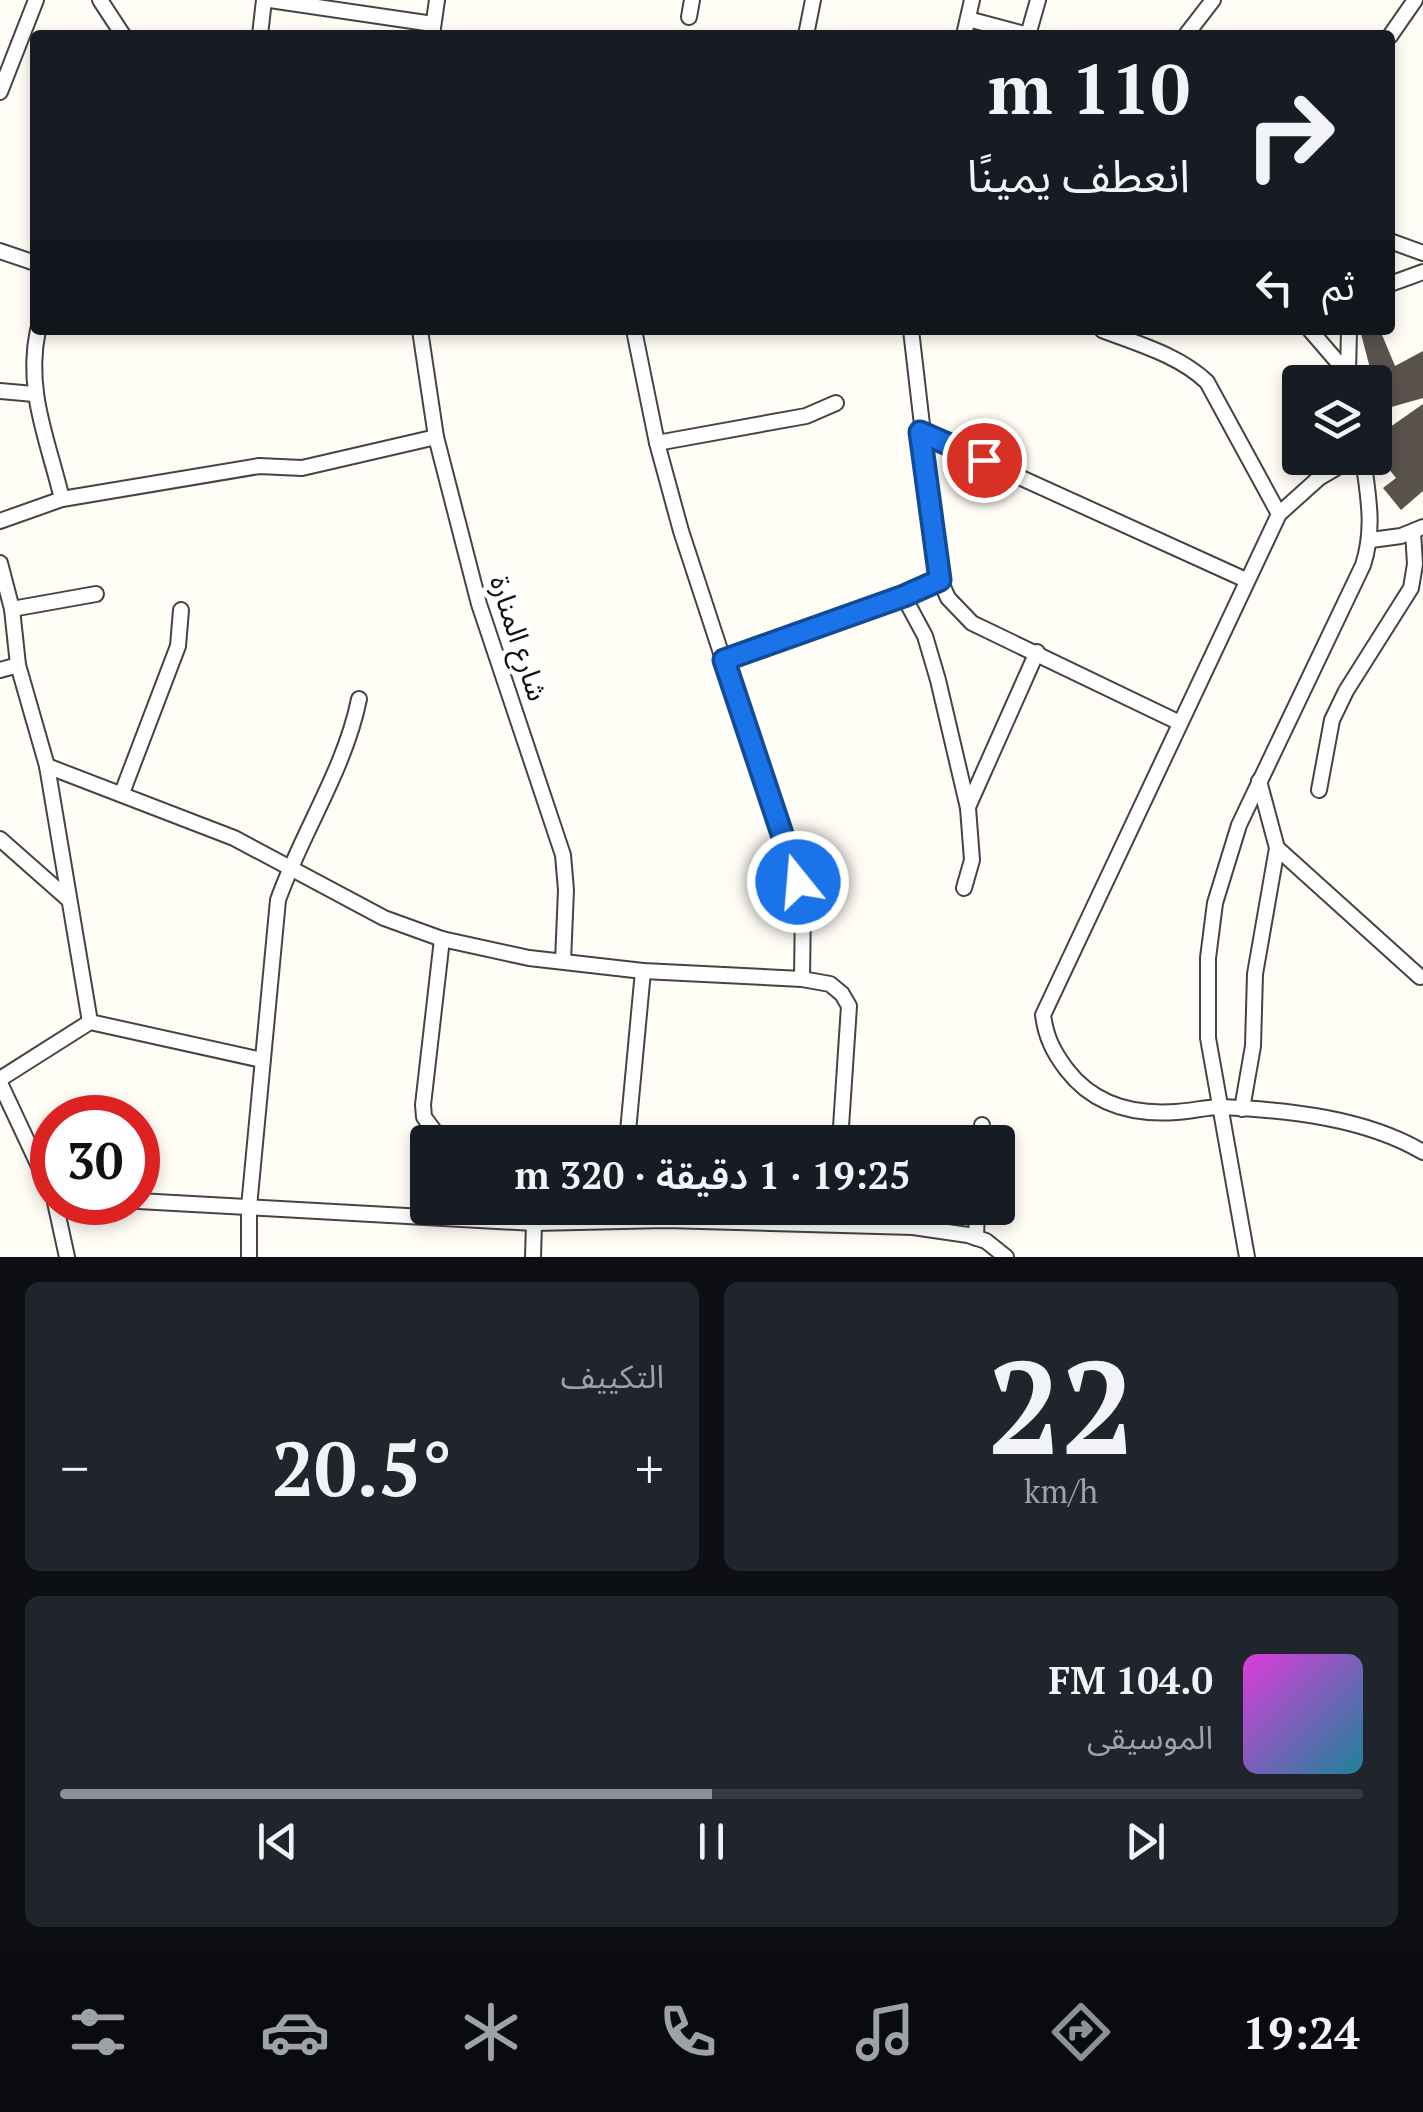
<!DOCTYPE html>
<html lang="ar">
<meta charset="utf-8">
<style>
:root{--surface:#171b24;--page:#20242c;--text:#f1f3f6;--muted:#9ea1a6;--line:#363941;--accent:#8c9099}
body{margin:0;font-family:"PT Serif","Noto Sans Arabic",serif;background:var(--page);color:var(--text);direction:rtl;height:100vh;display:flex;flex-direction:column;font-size:38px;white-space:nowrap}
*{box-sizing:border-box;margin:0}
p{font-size:32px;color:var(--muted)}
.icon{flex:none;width:55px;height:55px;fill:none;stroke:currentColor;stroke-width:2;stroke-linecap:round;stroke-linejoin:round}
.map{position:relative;height:1257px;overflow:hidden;direction:ltr}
.panel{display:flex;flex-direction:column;gap:25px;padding:25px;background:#0d0f14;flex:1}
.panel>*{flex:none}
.top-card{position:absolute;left:30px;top:30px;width:1365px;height:305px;border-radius:10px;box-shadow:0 5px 15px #0003;direction:rtl;background:#171b24;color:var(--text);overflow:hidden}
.fabs{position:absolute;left:1282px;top:365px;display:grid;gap:20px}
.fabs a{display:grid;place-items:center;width:110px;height:110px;border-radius:10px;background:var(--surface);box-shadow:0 5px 15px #0003;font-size:50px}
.speed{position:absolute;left:30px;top:1095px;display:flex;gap:20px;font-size:50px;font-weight:700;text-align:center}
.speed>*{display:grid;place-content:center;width:130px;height:130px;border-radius:50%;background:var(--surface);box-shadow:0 5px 15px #0003;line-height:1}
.speed .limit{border:15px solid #d22;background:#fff;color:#111}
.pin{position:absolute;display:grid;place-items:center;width:85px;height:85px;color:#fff;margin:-42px;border:5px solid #fff;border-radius:50%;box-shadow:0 2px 10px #0007}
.me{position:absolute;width:110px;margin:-55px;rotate:343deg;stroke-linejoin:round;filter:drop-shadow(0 0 8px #0008)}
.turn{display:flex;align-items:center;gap:35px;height:210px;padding:0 40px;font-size:45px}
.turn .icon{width:130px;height:130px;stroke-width:2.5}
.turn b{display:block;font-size:70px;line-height:85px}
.then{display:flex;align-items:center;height:95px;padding:0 40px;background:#0003;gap:20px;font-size:38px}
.big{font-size:75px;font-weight:600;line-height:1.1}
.panel .tile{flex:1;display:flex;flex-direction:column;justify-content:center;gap:15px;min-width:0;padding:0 35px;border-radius:15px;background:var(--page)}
.panel .dial{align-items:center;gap:0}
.dial b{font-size:130px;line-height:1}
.song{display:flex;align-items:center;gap:30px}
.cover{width:120px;height:120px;border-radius:15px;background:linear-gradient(135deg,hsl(300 70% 55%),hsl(190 70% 35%))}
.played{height:10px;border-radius:5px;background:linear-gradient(90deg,var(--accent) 50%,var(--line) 50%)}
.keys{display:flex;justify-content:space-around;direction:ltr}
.heat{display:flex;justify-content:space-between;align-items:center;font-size:55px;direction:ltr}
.panel .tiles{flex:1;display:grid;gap:25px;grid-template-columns:1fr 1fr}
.tile:last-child{grid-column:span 2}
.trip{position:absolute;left:410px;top:1125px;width:605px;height:100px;border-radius:10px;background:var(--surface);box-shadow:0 5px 15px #0003;font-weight:600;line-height:100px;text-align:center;direction:rtl}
.dock{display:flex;height:160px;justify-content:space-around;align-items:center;background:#090b0e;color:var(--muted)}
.dock .icon{width:70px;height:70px}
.dock .active{color:var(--accent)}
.dock b{font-size:45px;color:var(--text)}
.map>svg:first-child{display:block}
.building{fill:#5a524d}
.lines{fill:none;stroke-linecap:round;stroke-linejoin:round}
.minor-casing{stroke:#444;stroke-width:18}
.minor{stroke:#fff;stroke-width:14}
.route-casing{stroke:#114b97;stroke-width:25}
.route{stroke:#1a73e8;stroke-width:18}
.labels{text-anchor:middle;stroke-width:10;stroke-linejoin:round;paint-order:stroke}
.street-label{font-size:28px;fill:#111;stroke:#fff}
</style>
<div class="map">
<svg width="1423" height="1257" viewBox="0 0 1423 1257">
<rect width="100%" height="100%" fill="#fffdf5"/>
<g class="building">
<polygon points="1360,330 1380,330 1395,366 1423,351 1423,398 1381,410"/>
<polygon points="1423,404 1423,491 1401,510 1383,488 1396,478 1382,460 1392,452 1383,441 1383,432"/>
</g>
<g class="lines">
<defs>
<g id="minor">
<polyline points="100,0 123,35"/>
<polyline points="270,0 433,24"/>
<polyline points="689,17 692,0"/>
<polyline points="968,19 1028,35"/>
<polyline points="260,35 264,0"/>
<polyline points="432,35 437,0"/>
<polyline points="806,35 813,0"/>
<polyline points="964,35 972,0"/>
<polyline points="1028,35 1038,0"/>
<polyline points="1186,35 1213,0"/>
<polyline points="1390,36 1415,0"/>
<polyline points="0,92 36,0"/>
<polyline points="1390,241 1423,253"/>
<polyline points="0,251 35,263"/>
<polyline points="1390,284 1423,272"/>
<path d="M 38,330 C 25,391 48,440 62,499"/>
<polyline points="420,330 436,437 479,604 563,855 566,890 563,961"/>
<polyline points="634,330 657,443 681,531 803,903 802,979"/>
<polyline points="911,330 940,580 948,598 972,623 1180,723"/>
<path d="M 1102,330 C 1138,344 1179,355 1207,382 L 1279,514"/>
<polyline points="1310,330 1348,374"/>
<polyline points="1348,374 1349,330"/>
<polyline points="0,391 34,394"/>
<polyline points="920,432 1246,580"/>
<polyline points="657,443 806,416 836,403"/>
<path d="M 1353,458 L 1319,478 L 1279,514 L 1043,1015 C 1046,1038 1054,1053 1067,1070 C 1094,1105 1133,1115 1176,1112 C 1192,1111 1207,1107 1222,1107 C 1289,1110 1365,1118 1423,1152"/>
<polyline points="0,521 62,499 259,466 302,468 436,437"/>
<polyline points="1371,540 1401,536 1423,527"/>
<polyline points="0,563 12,609 18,665 47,766 90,1022"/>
<polyline points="904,597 925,636 938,680 968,808 972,860 964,888"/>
<polyline points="12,609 96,594"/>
<polyline points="724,660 904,597 940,580"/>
<polyline points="0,670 18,665"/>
<polyline points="47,766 234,838 384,918 442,939 529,958 643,971 802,979 830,984 842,994 849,1006 840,1142"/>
<polyline points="1319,790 1332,720 1346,691 1411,588 1415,564 1413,532"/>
<polyline points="122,793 178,646 181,610"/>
<polyline points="968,807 1037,652"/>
<polyline points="0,839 68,899"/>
<polyline points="1277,848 1420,977"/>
<polyline points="0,1079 90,1022 262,1060"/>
<polyline points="0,1083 52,1194"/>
<polyline points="1242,1109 1253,1046 1255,974 1277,848 1259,781"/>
<polyline points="435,1132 424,1117 423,1105 442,939"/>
<polyline points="627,1142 643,971"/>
<polyline points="981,1142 982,1125"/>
<polyline points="138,1201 534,1223 666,1220 913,1227 968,1235 986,1241 1006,1257"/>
<polyline points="55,1202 67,1257"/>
<polyline points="976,1238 977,1208"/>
<path d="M 249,1257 L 249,1207 L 278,900 C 302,832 345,769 359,699"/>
<polyline points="533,1257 534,1223"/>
<path d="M 1247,1257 L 1208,1038 L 1208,958 L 1215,903 L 1239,825 L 1363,565 C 1375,528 1368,495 1363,458"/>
</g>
</defs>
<use href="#minor" class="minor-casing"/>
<use href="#minor" class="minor"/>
</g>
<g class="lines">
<defs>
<polyline id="route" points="798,882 724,660 904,596 940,580 920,432 984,460"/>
</defs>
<use href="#route" class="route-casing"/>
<use href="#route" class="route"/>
</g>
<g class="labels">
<g class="street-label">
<text transform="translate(519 638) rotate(72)" y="10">شارع المنارة</text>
</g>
</g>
</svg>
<div class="fabs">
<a><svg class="icon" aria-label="layers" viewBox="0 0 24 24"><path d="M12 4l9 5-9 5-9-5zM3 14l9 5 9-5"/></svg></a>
</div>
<div class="speed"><div class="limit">30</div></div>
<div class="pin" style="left:984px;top:460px;background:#d93025"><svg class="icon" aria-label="arrive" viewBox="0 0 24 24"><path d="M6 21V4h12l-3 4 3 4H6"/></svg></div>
<svg class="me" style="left:798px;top:882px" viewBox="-20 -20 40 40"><circle r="17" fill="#1a73e8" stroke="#fff" stroke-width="3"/><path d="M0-11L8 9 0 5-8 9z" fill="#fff"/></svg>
<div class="trip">19:25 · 1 دقيقة · 320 m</div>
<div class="top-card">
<div class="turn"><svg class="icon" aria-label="right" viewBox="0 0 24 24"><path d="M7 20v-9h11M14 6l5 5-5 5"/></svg><div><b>110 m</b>انعطف يمينًا</div></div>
<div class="then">ثم<svg class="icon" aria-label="left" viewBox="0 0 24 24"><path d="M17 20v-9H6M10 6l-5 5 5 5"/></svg></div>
</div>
</div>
<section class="panel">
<div class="tiles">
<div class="tile dial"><b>22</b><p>km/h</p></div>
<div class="tile"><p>التكييف</p>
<div class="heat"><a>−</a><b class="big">20.5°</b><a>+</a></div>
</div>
<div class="tile">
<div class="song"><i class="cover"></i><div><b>104.0 FM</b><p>الموسيقى</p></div></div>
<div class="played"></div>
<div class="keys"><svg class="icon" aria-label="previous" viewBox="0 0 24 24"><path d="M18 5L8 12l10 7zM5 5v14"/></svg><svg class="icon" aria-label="pause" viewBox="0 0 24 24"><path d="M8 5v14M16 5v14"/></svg><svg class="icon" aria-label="next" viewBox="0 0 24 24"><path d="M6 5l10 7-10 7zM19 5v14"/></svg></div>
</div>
</div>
</section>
<nav class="dock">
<b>19:24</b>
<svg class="icon active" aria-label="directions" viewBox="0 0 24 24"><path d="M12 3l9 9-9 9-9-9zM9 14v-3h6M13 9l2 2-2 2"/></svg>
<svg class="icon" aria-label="music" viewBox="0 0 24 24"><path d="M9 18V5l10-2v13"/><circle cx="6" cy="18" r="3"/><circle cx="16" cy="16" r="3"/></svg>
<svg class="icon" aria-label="phone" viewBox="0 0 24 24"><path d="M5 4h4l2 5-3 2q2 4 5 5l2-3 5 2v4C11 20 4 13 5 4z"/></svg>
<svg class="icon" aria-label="climate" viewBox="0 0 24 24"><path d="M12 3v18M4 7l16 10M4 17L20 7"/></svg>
<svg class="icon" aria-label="car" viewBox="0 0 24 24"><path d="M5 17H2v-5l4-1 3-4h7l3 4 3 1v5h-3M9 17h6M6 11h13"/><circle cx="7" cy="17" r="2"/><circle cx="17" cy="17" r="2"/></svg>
<svg class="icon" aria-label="filters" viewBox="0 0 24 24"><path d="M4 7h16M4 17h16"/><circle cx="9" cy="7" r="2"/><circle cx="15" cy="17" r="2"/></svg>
</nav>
